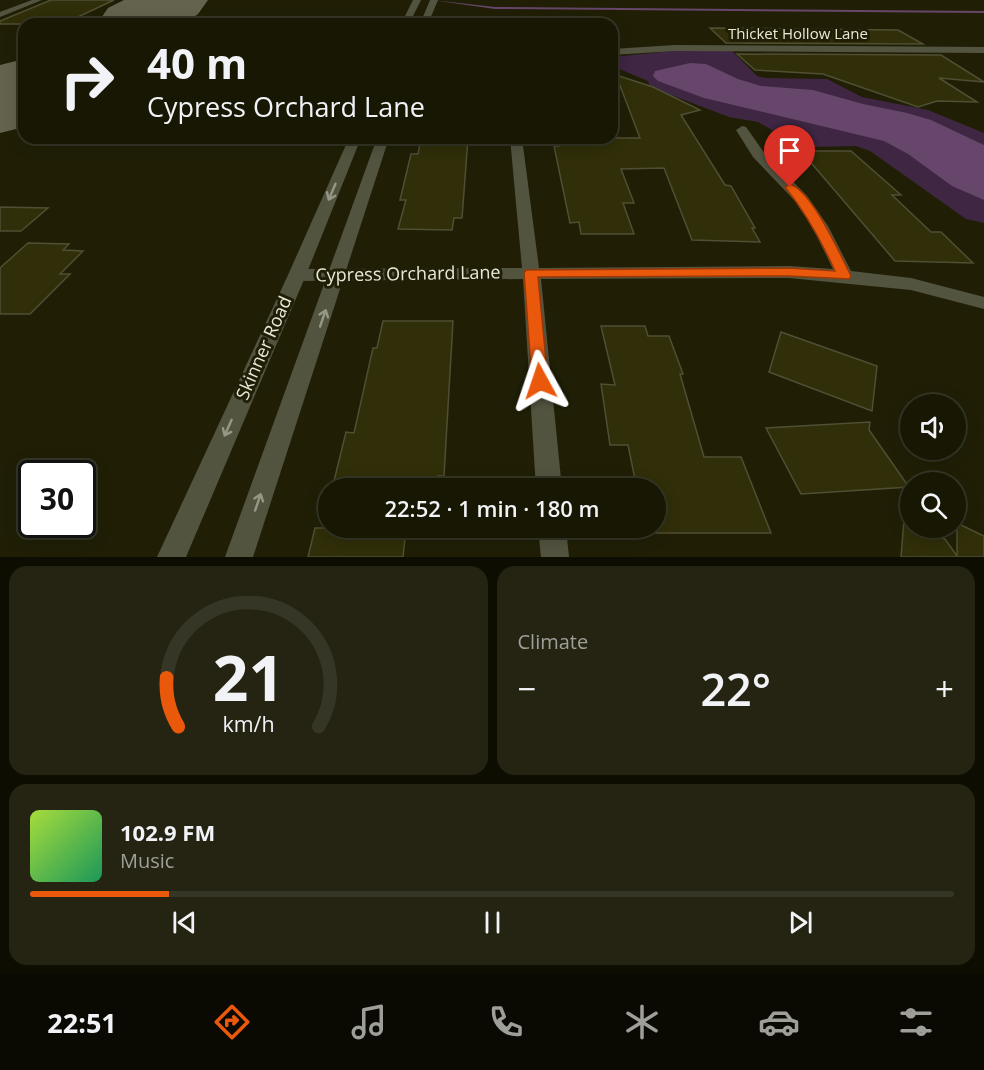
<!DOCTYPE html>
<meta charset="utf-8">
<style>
:root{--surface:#181704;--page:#252413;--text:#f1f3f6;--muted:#9f9f9a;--line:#363626;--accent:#ea580c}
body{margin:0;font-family:"Open Sans",sans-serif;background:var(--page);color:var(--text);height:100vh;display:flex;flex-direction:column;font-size:22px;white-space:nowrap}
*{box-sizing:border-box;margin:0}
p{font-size:20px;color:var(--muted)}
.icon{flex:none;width:33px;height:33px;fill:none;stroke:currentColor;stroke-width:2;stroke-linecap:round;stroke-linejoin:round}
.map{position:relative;height:557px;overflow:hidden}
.drawer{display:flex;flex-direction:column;gap:9px;padding:9px;background:#0d0d02;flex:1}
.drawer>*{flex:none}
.top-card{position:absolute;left:18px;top:18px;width:600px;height:126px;border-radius:18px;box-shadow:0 3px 15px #0003,0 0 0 2px var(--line);background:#181704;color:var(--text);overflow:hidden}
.controls{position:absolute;left:900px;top:394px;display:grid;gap:12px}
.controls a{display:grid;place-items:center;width:66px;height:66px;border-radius:50%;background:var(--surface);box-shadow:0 3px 15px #0003,0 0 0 2px var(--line);font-size:30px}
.speed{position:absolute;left:18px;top:460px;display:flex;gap:12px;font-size:30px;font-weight:700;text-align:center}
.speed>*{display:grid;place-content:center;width:78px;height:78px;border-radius:50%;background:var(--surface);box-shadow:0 3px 15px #0003,0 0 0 2px var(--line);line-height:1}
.speed .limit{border:3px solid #111;border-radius:9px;background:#fff;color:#111}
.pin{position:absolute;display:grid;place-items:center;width:51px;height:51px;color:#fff;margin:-62px -26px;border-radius:50% 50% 50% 0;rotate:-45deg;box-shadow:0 0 6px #0007}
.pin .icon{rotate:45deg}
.me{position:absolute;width:66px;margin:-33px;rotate:355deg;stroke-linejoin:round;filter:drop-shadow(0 0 4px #0008)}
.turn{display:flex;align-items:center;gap:21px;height:126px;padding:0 30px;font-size:27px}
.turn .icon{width:78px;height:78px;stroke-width:2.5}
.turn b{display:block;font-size:42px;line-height:51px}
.big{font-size:45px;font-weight:600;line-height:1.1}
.drawer .tile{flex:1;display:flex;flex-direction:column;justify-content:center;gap:9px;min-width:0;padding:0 21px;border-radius:18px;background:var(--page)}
.drawer .dial{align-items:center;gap:0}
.dial svg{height:156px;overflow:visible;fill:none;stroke:var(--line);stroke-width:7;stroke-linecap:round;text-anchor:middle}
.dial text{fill:var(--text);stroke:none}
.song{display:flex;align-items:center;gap:18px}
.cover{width:72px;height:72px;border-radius:9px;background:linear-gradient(135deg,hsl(80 70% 55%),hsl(150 70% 35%))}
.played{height:6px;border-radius:3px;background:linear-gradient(90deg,var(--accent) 15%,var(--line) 15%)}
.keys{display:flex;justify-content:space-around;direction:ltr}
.heat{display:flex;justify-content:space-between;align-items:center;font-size:33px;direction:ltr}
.drawer .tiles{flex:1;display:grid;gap:9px;grid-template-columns:1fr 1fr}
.tile:last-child{grid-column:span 2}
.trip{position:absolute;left:318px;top:478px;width:348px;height:60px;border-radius:30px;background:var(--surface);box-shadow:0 3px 15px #0003,0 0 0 2px var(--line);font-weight:600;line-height:60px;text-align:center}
.dock{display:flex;height:96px;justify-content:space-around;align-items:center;background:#0a0902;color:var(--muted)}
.dock .icon{width:42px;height:42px}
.dock .active{color:var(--accent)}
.dock b{font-size:27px;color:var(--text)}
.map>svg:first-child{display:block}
.green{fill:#3f2643}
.water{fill:#66466a}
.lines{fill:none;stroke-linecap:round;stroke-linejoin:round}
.stream{fill:#66466a;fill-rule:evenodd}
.runway{fill:#64644e;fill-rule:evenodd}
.building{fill:#302f09;stroke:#4f4f34;stroke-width:1.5}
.minor{fill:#535440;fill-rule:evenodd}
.tertiary{fill:#535440;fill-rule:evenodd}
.oneway{stroke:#969785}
.route{fill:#ea580c;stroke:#983908;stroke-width:1.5}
.labels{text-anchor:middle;stroke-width:6;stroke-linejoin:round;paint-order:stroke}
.far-street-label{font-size:15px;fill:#e8e8d9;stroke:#201f06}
.street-label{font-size:18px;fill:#e8e8d9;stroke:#201f06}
</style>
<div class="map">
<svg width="984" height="557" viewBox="0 0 984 557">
<rect width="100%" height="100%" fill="#201f06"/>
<polygon class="green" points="673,51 732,51 757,76 765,78 827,79 862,97 928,110 984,133 984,223 966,219 870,151 856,146 763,148 776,139 772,130 758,122 729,117 650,87 648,81 612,66 612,57"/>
<polygon class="water" points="690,63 706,64 738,79 761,86 813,90 863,104 907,113 931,120 984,145 984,200 952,186 908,154 884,141 704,98 658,81 653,76 655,71"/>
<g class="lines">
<polygon class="stream" points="432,0 495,7 984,11 984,13 495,9"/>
<g class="runway">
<polygon points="124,0 208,0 198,14 184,24 97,24 108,8"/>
<polygon points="24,59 24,127 0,133 0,65"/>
</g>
</g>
<g class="building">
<polygon points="51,0 114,0 63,24 0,24 0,21"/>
<polygon points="710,28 898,30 923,44 726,43"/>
<polygon points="737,54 941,55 984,82 939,78 977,102 937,101 918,107 823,74 755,70"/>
<polygon points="616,75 653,87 700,110 681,115 725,185 731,186 755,228 752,228 760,242 692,240 664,168 621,169 634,203 623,203 634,234 581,234 579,222 570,223 554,146 559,146 557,138 640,138"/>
<polygon points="421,138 468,138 462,218 454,218 452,230 398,229 406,200 400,200 411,154 418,154"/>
<polygon points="801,151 851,151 901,195 892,195 931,232 941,232 973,263 895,261"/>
<polygon points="0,207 48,208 21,231 0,231"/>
<polygon points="28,243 69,244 63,250 83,251 60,274 70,274 30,314 0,314 0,268"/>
<polygon points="383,321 453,321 444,476 438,476 437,489 332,489 346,432 354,433 373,348 377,348"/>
<polygon points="601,326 645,326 648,336 669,336 683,374 680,374 704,457 741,457 771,533 656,533 656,489 637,489 628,445 610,445 601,384 615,385"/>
<polygon points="781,332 877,366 872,411 769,372"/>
<polygon points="870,422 869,430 909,487 801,494 766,428"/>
<polygon points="904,520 910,523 910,528 922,528 945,539 957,556 957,523 984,536 984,557 901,557"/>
<polygon points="315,528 406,528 403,557 308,557"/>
</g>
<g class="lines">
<g class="minor">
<polygon points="32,0 42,0 0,17 0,12"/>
<polygon points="675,45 984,47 984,53 675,51 612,55 612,49"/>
<polygon points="742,126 746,127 763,151 807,196 828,226 851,271 911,278 984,297 984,309 911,290 789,278 541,279 562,489 536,489 523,279 297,281 291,279 288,275 291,271 297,269 522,268 510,138 522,138 539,268 789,266 833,269 812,226 796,202 753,157 736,130"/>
<polygon points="538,528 566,528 569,557 541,557"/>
</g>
<g class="tertiary">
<polygon points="413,0 421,0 409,24 401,24"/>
<polygon points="430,0 438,0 428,24 420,24"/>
<polygon points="349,138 361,138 306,275 186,557 157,557 288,275"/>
<polygon points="377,138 389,138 253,557 225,557"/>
</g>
</g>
<defs><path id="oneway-shaft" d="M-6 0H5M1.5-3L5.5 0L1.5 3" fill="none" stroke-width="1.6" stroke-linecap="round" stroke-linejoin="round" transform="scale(1.5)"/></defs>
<g class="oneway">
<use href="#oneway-shaft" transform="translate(332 192) rotate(113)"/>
<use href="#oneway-shaft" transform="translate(323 318) rotate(-71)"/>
<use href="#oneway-shaft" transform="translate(228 428) rotate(114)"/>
<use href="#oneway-shaft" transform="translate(258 502) rotate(-71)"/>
</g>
<path class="route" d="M 790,184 C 812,191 840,254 851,276 L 849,279 L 789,276 L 538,277 L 548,381 L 546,385 L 540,387 L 534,385 L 532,381 L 524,273 L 526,270 L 789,268 L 835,271 C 821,240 806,213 785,187 Z"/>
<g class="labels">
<g class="far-street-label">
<text x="798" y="39">Thicket Hollow Lane</text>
</g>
<g class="street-label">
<text transform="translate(408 274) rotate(-1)" y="6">Cypress Orchard Lane</text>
<text transform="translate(264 348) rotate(-66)" y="6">Skinner Road</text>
</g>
</g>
</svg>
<div class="controls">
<a><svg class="icon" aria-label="sound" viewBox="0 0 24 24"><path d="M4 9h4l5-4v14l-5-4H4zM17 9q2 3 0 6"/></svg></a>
<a><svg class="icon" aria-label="search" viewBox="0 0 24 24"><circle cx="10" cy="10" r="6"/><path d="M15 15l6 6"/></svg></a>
</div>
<div class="speed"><div class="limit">30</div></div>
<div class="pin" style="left:790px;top:187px;background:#d93025"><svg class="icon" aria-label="arrive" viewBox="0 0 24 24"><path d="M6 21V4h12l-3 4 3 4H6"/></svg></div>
<svg class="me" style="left:540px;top:381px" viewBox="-20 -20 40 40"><path d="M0-17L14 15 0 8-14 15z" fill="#ea580c" stroke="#fff" stroke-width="4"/></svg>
<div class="trip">22:52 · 1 min · 180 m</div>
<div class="top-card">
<div class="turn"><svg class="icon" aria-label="right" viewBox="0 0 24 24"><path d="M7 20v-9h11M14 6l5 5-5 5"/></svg><div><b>40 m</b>Cypress Orchard Lane</div></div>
</div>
</div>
<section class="drawer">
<div class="tiles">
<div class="tile dial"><svg viewBox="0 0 100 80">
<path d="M14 69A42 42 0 1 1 86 69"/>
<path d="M14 69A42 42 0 0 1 8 44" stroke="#ea580c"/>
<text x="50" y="56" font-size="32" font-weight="700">21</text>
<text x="50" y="72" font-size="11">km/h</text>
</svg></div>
<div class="tile"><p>Climate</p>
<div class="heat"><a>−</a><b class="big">22°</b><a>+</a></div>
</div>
<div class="tile">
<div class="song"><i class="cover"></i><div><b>102.9 FM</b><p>Music</p></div></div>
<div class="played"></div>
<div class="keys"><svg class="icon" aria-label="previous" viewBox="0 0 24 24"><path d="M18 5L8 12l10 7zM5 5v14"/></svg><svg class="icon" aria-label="pause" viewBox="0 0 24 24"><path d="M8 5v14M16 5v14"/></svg><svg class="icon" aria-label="next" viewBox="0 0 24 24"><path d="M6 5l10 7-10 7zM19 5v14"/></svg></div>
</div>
</div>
</section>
<nav class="dock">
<b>22:51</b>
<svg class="icon active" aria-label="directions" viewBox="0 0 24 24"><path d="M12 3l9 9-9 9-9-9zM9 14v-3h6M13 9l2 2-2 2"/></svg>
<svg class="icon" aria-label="music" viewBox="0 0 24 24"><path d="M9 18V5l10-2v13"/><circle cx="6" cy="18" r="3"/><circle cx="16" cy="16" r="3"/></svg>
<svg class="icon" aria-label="phone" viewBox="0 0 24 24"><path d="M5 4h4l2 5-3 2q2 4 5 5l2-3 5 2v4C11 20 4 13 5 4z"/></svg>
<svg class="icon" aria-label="climate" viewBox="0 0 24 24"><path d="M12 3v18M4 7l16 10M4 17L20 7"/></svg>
<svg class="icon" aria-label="car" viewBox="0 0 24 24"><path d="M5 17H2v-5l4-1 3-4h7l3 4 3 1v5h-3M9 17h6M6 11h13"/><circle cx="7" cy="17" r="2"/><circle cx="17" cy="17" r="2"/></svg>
<svg class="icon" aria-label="filters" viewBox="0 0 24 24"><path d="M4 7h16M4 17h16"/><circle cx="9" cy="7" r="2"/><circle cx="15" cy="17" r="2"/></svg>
</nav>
